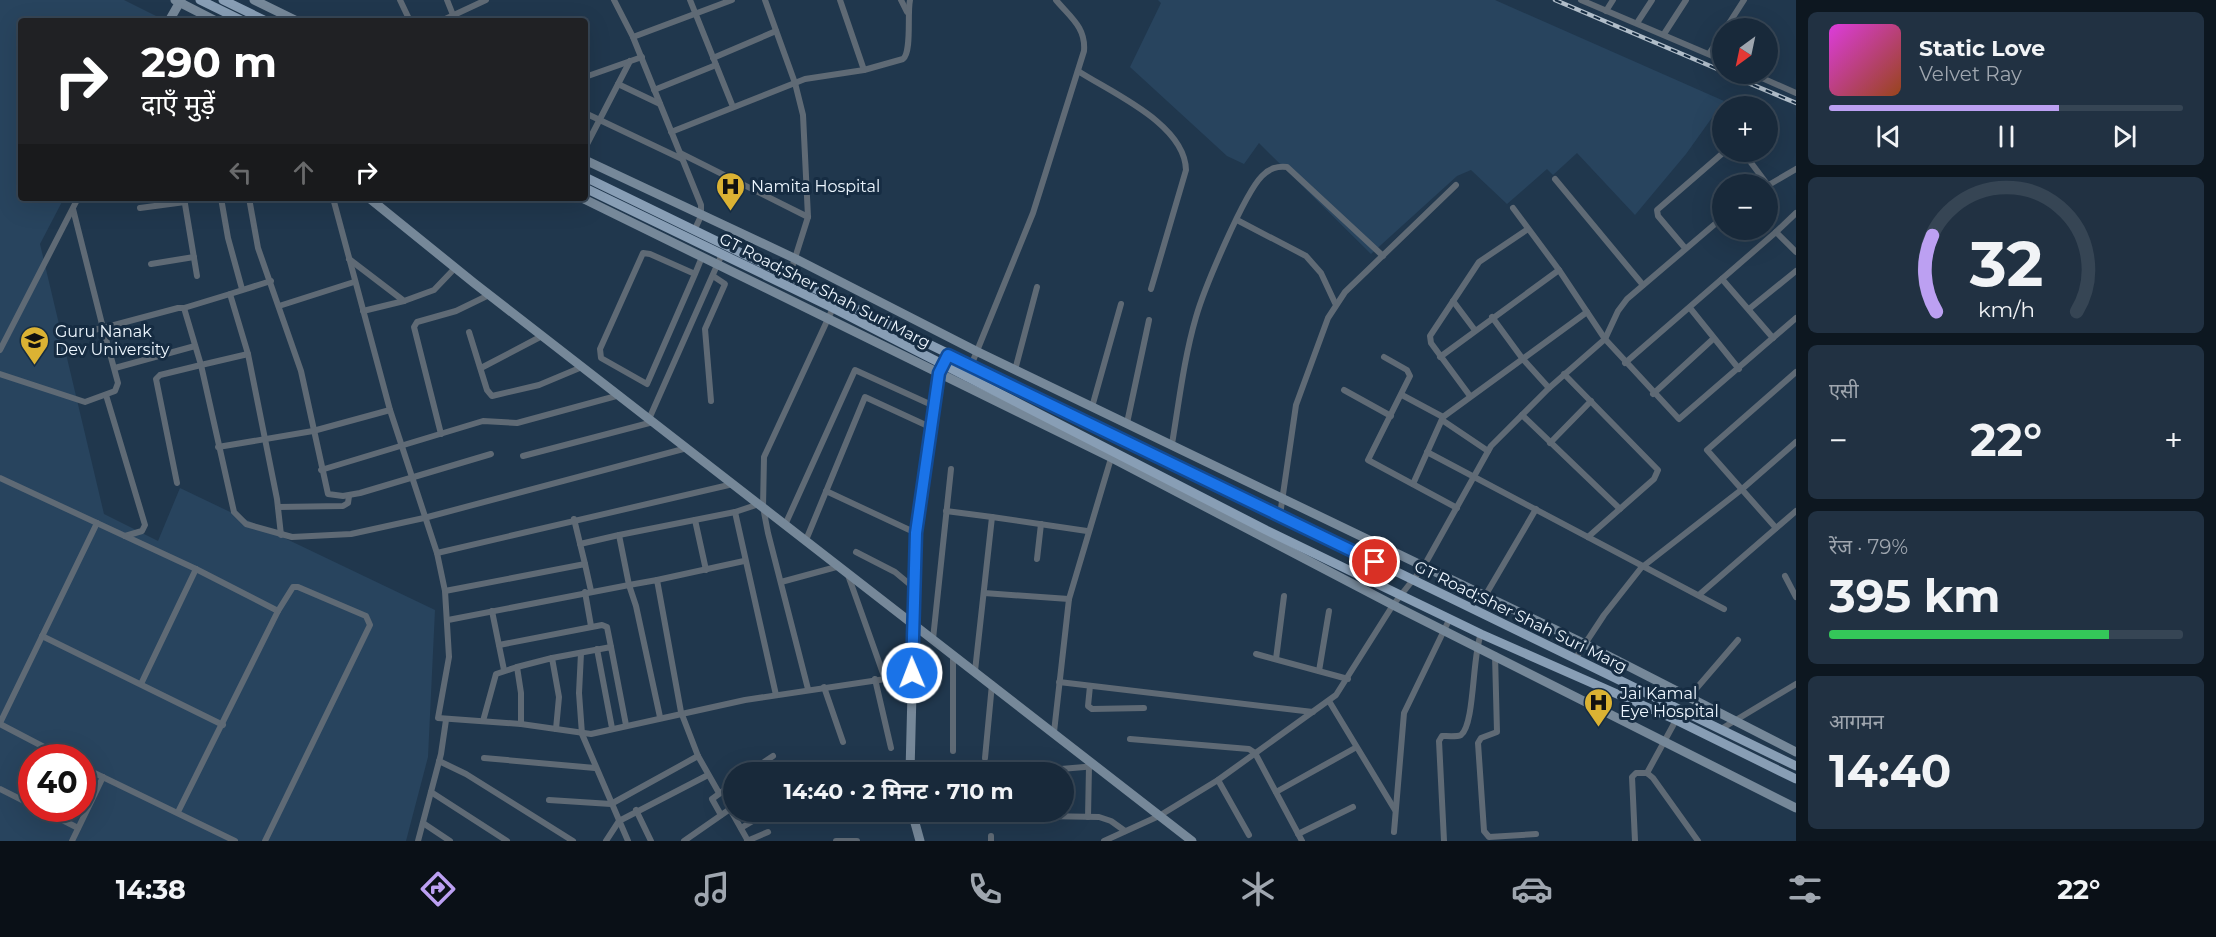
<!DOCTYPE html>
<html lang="hi">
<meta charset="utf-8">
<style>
:root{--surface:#18293a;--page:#213142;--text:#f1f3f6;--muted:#9fa6af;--line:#364554;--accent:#bca0f2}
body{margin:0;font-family:Montserrat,"Noto Sans Devanagari",sans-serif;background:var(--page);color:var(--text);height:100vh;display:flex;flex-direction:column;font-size:22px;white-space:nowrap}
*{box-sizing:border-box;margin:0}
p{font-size:20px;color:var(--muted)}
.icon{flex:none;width:33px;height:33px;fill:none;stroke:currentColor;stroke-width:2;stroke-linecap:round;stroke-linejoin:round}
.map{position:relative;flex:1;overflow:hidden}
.drawer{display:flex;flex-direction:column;gap:12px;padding:12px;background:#0d1720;width:420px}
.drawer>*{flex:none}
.hud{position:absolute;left:18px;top:18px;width:570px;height:183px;border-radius:6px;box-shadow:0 6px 24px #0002,0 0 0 2px var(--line);background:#202124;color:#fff;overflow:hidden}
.needle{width:39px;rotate:213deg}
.tools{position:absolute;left:1712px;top:18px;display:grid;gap:12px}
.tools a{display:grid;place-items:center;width:66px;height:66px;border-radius:50%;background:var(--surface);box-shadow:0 6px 24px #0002,0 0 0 2px var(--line);font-size:30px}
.speed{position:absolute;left:18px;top:744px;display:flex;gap:12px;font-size:30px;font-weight:700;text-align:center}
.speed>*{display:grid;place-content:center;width:78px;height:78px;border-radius:50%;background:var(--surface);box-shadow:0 6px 24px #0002,0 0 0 2px var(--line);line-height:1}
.speed .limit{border:9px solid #d22;background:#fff;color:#111}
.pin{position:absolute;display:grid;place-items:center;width:51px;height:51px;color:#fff;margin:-26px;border:3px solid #fff;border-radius:50%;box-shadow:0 2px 6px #0007}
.me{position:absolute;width:66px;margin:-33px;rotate:359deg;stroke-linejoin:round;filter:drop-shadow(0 0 4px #0008)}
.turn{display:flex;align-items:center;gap:21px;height:126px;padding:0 24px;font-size:27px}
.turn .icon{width:78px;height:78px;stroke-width:2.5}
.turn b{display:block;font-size:42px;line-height:51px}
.lanes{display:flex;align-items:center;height:57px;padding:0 24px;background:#0003;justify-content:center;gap:30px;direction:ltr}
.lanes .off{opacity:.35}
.big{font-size:45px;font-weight:700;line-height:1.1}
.drawer .tile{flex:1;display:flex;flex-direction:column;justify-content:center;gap:9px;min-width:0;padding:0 21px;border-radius:9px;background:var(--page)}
.drawer .dial{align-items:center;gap:0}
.dial svg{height:156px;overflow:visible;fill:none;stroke:var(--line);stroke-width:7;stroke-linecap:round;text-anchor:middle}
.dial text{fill:var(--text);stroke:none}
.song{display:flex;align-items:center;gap:18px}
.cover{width:72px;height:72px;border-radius:9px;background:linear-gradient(135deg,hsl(300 70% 55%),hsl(20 70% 35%))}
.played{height:6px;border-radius:3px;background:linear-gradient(90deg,var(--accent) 65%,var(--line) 65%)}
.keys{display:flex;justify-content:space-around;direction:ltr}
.heat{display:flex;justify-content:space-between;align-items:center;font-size:33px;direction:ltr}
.charge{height:9px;border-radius:4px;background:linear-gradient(90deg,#34c759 79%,var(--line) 0)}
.trip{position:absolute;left:723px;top:762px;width:351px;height:60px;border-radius:30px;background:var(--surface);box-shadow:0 6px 24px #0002,0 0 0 2px var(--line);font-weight:700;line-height:60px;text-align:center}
.tab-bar{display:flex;height:96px;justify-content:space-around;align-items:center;background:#0a1017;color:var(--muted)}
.tab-bar .icon{width:42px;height:42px}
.tab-bar .on{color:var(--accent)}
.tab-bar b{font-size:27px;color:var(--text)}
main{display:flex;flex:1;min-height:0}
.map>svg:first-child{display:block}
.built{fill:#28445e;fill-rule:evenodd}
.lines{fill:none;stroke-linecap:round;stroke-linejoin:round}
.street{stroke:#5f6a75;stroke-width:6}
.secondary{stroke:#768899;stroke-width:9}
.primary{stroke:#889eb5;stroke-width:9}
.rail-casing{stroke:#b0bdc9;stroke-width:4.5}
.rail{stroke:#162c42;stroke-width:2;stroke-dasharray:7;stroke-linecap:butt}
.route-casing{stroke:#114b97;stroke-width:15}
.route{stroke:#1a73e8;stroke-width:10}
.labels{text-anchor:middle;stroke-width:6;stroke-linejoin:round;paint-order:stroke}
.poi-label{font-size:16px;fill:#edf6fe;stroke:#162c42;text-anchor:start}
.street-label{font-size:16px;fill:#edf6fe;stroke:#162c42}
</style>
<main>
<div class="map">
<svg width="1796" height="841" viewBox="0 0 1796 841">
<rect width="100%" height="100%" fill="#20374d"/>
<g class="built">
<path d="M 0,0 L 124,0 L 156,16 L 153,21 L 21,21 L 21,198 L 64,198 L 40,244 L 104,514 L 158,541 L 180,488 L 435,610 L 428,757 L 406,841 L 0,841 ZM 32,758 L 82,758 L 82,808 L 32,808 Z"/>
<polygon points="1158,0 1495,0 1724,101 1686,154 1635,215 1577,153 1553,175 1547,169 1507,204 1471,170 1457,176 1371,254 1259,143 1244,164 1227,156 1130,67 1161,3"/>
</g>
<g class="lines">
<g class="street">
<polyline points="400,0 410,21"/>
<polyline points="447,0 453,15"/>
<polyline points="614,0 633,37 701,205 701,216 694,231"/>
<polyline points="690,0 733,107"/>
<polyline points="765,0 795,83 803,115 808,217 789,277"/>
<polyline points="840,0 864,70"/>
<polyline points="901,0 907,12"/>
<polyline points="1581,0 1722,60"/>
<polyline points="1606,11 1613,0"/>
<polyline points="441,21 486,0"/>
<polyline points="1637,23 1652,0"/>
<polyline points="1726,28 1744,0"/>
<polyline points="1664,34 1686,0"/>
<polyline points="633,37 732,0"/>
<polyline points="1709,54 1722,34"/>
<polyline points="713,58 776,31"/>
<path d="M 1078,71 C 1112,93 1185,124 1186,170 L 1151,289"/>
<polyline points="1753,74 1796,93"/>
<polyline points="585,77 642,57"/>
<polyline points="618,84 660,104"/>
<polyline points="654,90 716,65"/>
<polyline points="585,113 682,159"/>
<path d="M 671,132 L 805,79 L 864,70 L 903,59 C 912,52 907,14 910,0"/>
<polyline points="585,148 630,61"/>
<polyline points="1743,152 1767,184"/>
<polyline points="680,153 808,217"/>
<polyline points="1555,179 1643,285"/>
<polyline points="1767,186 1796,169"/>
<polyline points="184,198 197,276"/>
<polyline points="221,198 228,238 242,289"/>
<polyline points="249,198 258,248 301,371 328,494 343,496 360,493 491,454"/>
<polyline points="333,198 390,410 437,553 445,591 449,657 438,718 521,724 591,734 745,700 892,678 912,673"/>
<polyline points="140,208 185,202"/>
<polyline points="1513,208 1559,270 1605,339 1679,419 1796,318"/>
<polyline points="73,209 103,328 178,308 184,308 201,365 248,354 277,499 281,535"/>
<polyline points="1796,213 1776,232 1796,252"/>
<polyline points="1237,220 1306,256 1321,273 1335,303"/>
<polyline points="1685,248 1658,216 1657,210 1724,152"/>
<polyline points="349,259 404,301 434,290 455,268"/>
<polyline points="151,264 194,257"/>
<polyline points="695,274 650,254 643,253 600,349 601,358 647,384 695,274 702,257"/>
<polyline points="1722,279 1773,338"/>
<polyline points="230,294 271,281"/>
<polyline points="1453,301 1474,329"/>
<polyline points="279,306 354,282"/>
<polyline points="184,308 230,294 248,354"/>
<polyline points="1690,308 1739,369"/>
<polyline points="1749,309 1796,271"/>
<polyline points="363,311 404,301"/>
<polyline points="1492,317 1522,358 1549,388"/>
<polyline points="469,332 487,390 492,396 539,385 582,367"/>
<polyline points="0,350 78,198"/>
<polyline points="1384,357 1407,370 1410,376 1368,460 1457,508"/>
<polyline points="1440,357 1559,270"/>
<polyline points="1625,363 1776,232"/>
<polyline points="115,368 195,346"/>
<polyline points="481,368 542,336"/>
<polyline points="1015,370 1037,287"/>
<polyline points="0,374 85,402 115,391 118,383 103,328 75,334"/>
<polyline points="1564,374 1658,470 1654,479 1588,537"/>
<path d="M 966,378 L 1033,213 L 1084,51 C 1086,27 1070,17 1056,0"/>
<polyline points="1344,390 1391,416"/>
<polyline points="1653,394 1713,339"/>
<polyline points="106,395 145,525 142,531 125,536"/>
<polyline points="1402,395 1443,417 1413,484"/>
<polyline points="1470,396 1431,343 1430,336 1479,262 1528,229"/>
<polyline points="711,401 705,329 725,284 713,276"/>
<polyline points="1092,407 1121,304"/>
<polyline points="1522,415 1620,509"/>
<polyline points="1443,417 1587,312"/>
<polyline points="649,419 722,254"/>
<polyline points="1442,420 1488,451"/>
<polyline points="1127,423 1149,320"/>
<polyline points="441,434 414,327 417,322 456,311 489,295"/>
<polyline points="1550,443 1591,401"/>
<path d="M 1172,444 C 1179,402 1184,358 1196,317 C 1204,289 1244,194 1262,176 C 1270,168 1277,166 1287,167 L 1383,256"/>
<polyline points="218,447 313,431 390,410"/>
<polyline points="1427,452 1724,609"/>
<polyline points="523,456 653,422"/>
<polyline points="321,470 483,421 517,423 620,395"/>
<polyline points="0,478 196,569 278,611"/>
<polyline points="177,483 156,379 160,375 201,365 234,512 246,524 292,537 351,534 424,518 687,448"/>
<polyline points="826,491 916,533"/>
<polyline points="278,507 343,506 348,503 349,496"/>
<polyline points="946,511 992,517"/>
<polyline points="735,512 776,695"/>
<polyline points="1280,515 1296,405 1328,318 1345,292 1456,185"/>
<polyline points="574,519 585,564"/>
<polyline points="695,520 706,570"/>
<polyline points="785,525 855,370 934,406"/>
<polyline points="1776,528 1707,450 1796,372"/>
<polyline points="806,540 865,397 930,427"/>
<polyline points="580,544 619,535"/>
<polyline points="856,552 895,572 913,587"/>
<polyline points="437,553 733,484"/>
<polyline points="1037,559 1041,524"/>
<polyline points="848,575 885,679"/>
<polyline points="1785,576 1796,597"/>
<polyline points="657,580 744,561"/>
<polyline points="781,582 840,566"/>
<polyline points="445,591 585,564 591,591"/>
<polyline points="585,592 591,626"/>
<polyline points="984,593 1069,599"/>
<polyline points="1700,594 1796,511"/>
<polyline points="1485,596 1536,509"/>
<polyline points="492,611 504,670"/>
<polyline points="448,620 629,585 619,535 735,512 759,504"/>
<polyline points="42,636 223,725"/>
<polyline points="933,639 951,469"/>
<polyline points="499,645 602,625 607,627 611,647"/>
<polyline points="597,649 612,728"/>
<polyline points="581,653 579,693 582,734 628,841"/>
<polyline points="1256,654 1348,679"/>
<polyline points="1495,655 1497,732 1481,738 1478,743 1484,831 1489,837 1536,834"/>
<polyline points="552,658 611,647 626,725"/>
<polyline points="1276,659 1284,596"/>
<polyline points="1575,659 1604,615 1641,568 1741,490 1796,442"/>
<polyline points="517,667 552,658 559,697 556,729"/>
<polyline points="975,671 992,517 1087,531"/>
<polyline points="1319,671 1329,611"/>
<polyline points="875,679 891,748"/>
<polyline points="1059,682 1313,712"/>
<polyline points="141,684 196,569"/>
<polyline points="1090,686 1088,706 1092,709 1144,708"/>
<polyline points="824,687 843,742"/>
<polyline points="808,689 768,533 763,507 764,457 833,308"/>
<polyline points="1689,697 1738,640"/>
<polyline points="1329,701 1395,810"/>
<polyline points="660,717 636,606 629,585 657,580 681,712 698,756 719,793"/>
<polyline points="483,721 496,674 517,667 521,693 521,724"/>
<polyline points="0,723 97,523"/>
<polyline points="0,724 65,758"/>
<polyline points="1721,729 1796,684"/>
<polyline points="1054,732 1069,599 1112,455"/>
<polyline points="1130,739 1249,749 1255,753 1302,841"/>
<polyline points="953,751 953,655"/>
<polyline points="484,758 595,768"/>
<polyline points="985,758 992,684"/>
<polyline points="439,761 466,774 573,841"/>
<polyline points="82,767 235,841"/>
<polyline points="749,772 773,756"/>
<polyline points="1026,772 1096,766"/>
<polyline points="1647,773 1676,720"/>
<polyline points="1218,780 1249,835"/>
<polyline points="0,789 32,805"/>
<polyline points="431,792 507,841"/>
<polyline points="1276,792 1355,748"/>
<polyline points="549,800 611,804 698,756"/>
<polyline points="39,808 78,828"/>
<polyline points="636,810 651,841"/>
<polyline points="178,812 278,611 293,587 298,587 366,616 370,625 265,841"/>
<polyline points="721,815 712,799 734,783"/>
<polyline points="1088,817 1089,766"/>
<polyline points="915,820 996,815 1099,817 1111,821 1125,831"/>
<polyline points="423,823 450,841"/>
<polyline points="741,828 768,812"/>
<polyline points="1394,832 1404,713 1450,618"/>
<polyline points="1298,834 1353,807"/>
<polyline points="991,836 991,841"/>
<polyline points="72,841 103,777"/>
<polyline points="418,841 441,754 446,720"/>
<polyline points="606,841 619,821 708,775"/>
<polyline points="684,841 730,809 748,841"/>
<polyline points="747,841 768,832"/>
<polyline points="836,841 857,841"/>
<polyline points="1104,841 1159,816 1218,780 1336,695 1393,605 1424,566 1491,446 1549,388 1605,339 1618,311 1627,299 1722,218"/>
<path d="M 1444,841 L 1439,741 L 1442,736 C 1447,736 1457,737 1461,735 C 1475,724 1472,655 1481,634"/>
<polyline points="1635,841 1632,777 1636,773 1647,773 1653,778 1698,841"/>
</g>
<g class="secondary">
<polyline points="175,0 216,21"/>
<polyline points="254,0 297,21"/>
<polyline points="169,21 181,0"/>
<polyline points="585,160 796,259 976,351 1583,643 1796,752"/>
<polyline points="369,198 474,283 1192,841"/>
<polyline points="582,198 1112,458 1393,605 1796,808"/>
<polyline points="910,772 916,533 939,373 948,355"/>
<polyline points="912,812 920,841"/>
</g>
<g class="primary">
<polyline points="200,0 243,21"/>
<polyline points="223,0 266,21"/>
<polyline points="585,177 1796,766"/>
<polyline points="585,188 833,308 1266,530 1481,634 1676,720 1796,779"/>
</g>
<defs>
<g id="rail">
<polyline points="1555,0 1722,71"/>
<polyline points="1727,74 1796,103"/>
</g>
</defs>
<use href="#rail" class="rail-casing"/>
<use href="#rail" class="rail"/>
</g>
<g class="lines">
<defs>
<polyline id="route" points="912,673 916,533 939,373 948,355 1375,562"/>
</defs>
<use href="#route" class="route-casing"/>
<use href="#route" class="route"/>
</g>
<defs>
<symbol id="hospital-pin" viewBox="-11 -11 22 30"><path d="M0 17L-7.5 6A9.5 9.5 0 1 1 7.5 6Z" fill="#dbb233" stroke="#162c42"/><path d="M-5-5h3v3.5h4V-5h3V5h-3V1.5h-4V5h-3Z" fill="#111"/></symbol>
<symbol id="university-pin" viewBox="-11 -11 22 30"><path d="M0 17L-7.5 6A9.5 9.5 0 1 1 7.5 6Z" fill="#dbb233" stroke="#162c42"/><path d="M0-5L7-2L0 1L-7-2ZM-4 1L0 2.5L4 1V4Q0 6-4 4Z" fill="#111"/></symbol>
</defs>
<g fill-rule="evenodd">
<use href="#hospital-pin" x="714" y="170" width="33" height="45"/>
<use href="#university-pin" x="18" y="324" width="33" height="45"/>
<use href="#hospital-pin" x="1582" y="686" width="33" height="45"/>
</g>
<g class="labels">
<g class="poi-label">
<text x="751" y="192">Namita Hospital</text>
<text x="55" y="337">Guru Nanak<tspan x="55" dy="18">Dev University</tspan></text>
<text x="1620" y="699">Jai Kamal<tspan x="1620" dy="18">Eye Hospital</tspan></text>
</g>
<g class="street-label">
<text transform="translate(825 290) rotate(27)" y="6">GT Road;Sher Shah Suri Marg</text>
<text transform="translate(1521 616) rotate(26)" y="6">GT Road;Sher Shah Suri Marg</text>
</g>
</g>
</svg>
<div class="tools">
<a><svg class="needle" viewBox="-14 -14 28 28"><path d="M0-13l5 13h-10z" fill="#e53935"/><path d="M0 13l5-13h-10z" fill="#9fa6af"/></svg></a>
<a>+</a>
<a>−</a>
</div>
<div class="speed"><div class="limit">40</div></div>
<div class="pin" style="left:1375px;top:562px;background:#d93025"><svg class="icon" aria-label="arrive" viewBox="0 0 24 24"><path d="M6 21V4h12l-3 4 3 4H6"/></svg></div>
<svg class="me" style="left:912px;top:673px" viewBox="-20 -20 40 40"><circle r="17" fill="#1a73e8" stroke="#fff" stroke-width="3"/><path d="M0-11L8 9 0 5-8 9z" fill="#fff"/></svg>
<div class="trip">14:40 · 2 मिनट · 710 m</div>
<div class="hud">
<div class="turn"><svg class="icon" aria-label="right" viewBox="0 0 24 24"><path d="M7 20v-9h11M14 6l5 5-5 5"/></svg><div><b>290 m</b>दाएँ मुड़ें</div></div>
<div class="lanes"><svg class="icon off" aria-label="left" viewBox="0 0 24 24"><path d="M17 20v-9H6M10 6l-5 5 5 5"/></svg><svg class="icon off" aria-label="ahead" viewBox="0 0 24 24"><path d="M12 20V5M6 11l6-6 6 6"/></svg><svg class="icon" aria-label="right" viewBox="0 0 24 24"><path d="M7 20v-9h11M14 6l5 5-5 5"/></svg></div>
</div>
</div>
<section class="drawer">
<div class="tile">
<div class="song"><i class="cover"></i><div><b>Static Love</b><p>Velvet Ray</p></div></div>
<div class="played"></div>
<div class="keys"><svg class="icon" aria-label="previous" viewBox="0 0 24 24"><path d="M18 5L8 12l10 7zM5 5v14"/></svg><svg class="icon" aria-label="pause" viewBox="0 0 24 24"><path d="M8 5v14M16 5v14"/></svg><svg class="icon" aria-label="next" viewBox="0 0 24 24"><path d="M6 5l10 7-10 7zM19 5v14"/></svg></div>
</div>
<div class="tile dial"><svg viewBox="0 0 100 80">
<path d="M14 69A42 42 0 1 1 86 69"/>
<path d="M14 69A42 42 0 0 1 12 30" stroke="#bca0f2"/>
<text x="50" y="56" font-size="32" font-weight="700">32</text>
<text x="50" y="72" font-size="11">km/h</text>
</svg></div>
<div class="tile"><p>एसी</p>
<div class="heat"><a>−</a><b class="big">22°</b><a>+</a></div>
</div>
<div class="tile"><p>रेंज · 79%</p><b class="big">395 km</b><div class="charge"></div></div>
<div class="tile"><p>आगमन</p><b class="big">14:40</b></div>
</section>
</main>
<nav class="tab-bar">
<b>14:38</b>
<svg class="icon on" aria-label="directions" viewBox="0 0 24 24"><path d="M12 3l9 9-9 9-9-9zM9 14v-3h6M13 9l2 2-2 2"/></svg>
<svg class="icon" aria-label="music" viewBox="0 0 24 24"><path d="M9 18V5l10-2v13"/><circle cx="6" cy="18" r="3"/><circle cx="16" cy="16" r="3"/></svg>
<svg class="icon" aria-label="phone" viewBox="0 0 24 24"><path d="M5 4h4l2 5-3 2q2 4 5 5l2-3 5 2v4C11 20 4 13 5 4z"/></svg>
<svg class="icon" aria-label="climate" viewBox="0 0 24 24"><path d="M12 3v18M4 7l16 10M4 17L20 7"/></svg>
<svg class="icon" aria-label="car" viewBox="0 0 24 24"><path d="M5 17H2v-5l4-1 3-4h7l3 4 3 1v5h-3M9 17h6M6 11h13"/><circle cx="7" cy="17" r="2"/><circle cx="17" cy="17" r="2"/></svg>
<svg class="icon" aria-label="filters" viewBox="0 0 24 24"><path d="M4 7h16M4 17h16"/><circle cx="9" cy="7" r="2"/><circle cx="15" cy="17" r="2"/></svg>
<b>22°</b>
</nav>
